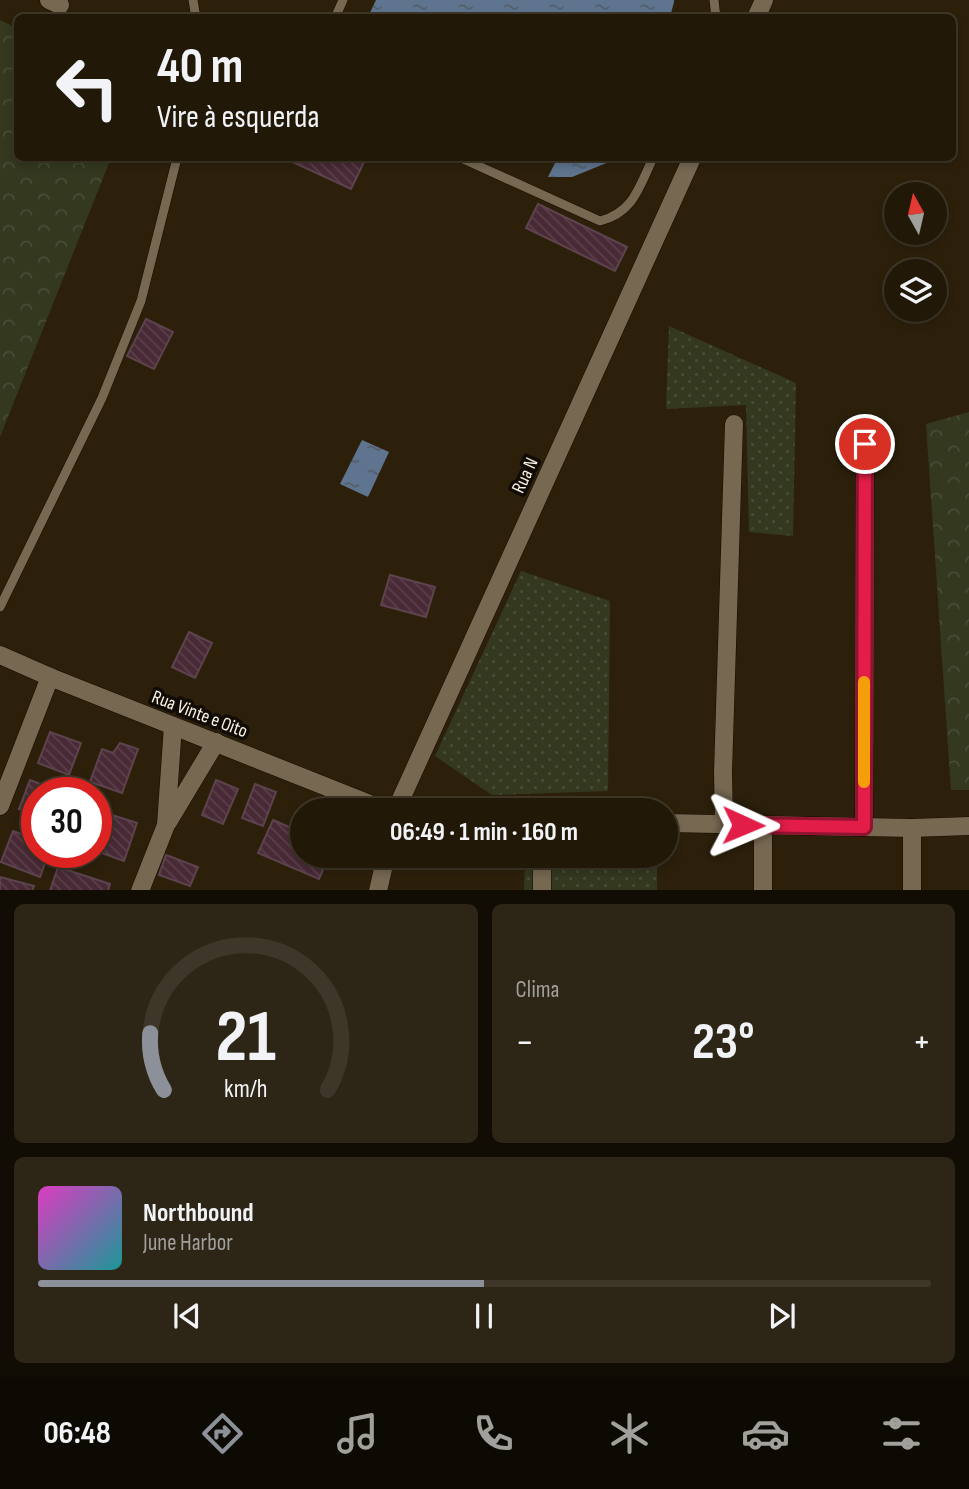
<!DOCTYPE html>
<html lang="pt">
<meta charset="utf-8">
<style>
:root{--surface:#211808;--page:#2d2516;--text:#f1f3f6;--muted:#a2a09c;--line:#3e3729;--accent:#8c9099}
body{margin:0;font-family:"Sofia Sans Condensed",sans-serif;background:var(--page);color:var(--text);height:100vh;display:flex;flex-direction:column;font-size:26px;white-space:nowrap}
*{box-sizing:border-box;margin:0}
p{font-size:23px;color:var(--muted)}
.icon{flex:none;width:38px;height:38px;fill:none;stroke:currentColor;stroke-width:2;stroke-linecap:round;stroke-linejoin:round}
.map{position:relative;height:890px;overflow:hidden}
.drawer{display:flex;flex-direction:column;gap:14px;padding:14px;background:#120d04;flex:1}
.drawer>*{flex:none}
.top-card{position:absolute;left:14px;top:14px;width:942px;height:147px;border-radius:10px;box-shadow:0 4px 10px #0003,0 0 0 2px var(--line);background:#211808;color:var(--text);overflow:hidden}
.needle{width:46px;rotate:352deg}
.buttons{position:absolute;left:884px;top:182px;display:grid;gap:14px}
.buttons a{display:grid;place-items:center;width:63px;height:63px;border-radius:50%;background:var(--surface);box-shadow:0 4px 10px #0003,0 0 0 2px var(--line);font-size:35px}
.speed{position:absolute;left:21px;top:777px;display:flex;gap:14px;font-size:35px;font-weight:700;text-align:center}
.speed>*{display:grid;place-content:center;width:91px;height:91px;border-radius:50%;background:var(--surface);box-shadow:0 4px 10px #0003,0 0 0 2px var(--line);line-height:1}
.speed .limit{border:10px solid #d22;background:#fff;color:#111}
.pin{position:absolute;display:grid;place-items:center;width:60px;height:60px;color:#fff;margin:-30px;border:4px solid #fff;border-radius:50%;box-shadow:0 2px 7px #0007}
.me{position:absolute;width:77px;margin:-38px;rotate:91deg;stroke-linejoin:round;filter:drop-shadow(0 0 5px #0008)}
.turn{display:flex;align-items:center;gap:24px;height:147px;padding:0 28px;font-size:32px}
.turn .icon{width:91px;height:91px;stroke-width:2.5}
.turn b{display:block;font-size:49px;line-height:60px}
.big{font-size:52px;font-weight:700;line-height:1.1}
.drawer .tile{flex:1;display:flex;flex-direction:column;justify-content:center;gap:10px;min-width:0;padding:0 24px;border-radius:10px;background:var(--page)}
.drawer .dial{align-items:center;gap:0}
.dial svg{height:182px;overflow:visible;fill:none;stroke:var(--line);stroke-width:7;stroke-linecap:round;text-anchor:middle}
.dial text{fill:var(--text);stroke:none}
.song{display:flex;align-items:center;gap:21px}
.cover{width:84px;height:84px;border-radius:10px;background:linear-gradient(135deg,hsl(310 70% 55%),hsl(180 70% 35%))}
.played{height:7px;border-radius:4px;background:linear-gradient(90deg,var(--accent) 50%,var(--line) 50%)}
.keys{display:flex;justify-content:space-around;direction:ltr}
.heat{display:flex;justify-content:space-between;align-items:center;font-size:38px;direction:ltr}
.drawer .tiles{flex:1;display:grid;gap:14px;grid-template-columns:1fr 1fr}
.tile:last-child{grid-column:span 2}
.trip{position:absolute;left:290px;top:798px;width:388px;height:70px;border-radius:35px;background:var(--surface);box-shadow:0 4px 10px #0003,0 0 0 2px var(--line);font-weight:700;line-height:70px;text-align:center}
.menu{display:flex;height:112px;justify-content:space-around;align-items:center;background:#0d0a03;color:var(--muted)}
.menu .icon{width:49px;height:49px}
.menu .on{color:var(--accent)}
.menu b{font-size:32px;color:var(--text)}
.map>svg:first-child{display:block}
.grass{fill:url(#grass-dots)}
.forest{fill:url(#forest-crowns)}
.water{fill:url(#water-ripples)}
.building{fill:url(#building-back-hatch);stroke:#5d434e;stroke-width:2}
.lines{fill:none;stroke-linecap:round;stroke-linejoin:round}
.lane-casing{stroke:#140a00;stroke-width:10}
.street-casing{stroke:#140a00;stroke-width:19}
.lane{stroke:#766851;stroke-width:9}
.street{stroke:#766851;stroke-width:18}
.route-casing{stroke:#92132f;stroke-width:18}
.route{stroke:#e11d48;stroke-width:12}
.slow{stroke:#f59e0b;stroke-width:12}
.labels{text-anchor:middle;stroke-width:7;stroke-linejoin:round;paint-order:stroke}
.street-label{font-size:19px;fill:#faf2e5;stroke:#100b04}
</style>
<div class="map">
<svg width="969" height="891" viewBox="0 0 969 891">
<defs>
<pattern id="grass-dots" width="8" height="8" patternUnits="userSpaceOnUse" patternTransform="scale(1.75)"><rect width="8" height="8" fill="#34381f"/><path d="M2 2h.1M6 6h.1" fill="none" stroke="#484c35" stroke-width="1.8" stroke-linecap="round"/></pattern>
<pattern id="forest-crowns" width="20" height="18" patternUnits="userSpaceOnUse" patternTransform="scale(1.75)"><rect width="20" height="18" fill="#34381f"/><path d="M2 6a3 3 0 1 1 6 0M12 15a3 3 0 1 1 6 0" fill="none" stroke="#484c35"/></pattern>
<pattern id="water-ripples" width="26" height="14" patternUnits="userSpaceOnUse" patternTransform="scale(1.75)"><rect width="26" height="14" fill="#5e748f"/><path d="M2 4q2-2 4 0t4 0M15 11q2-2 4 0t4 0" fill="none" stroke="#545e6a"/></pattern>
<pattern id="building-back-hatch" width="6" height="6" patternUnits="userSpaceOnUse" patternTransform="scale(1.75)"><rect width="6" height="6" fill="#482a36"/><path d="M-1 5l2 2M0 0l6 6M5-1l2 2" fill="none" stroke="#5a3f49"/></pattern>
</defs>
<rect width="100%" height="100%" fill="#2c200b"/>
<g class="grass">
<polygon points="669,326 796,383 793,536 749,532 746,405 666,409"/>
<polygon points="521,571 610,601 608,791 492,795 435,756"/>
<polygon points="525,856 657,856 657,890 524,891"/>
</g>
<g class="forest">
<polygon points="0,20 17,28 18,158 111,158 0,437"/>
<polygon points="969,412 969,790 951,790 926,424"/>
</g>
<g class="water">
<polygon points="376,0 674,0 674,2 670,17 368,17"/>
<polygon points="556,158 611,158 609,162 572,177 548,177 557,159"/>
<polygon points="362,440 389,452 368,497 340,484"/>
</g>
<g class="building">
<polygon points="284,158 366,158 351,189"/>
<polygon points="538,204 627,247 615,271 526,228"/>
<polygon points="146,319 173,332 154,369 127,356"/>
<polygon points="390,575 435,587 426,617 381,605"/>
<polygon points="189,632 212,643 195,678 172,667"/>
<polygon points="50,732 81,743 69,775 38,763"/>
<polygon points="120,743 138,749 122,793 90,782 102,749 113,753"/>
<polygon points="30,780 64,793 37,793 37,816 19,809"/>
<polygon points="216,780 238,789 223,824 202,815"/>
<polygon points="255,784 276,792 263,826 242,818"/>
<polygon points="96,810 137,823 124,861 96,851"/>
<polygon points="273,820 303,833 303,856 329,856 319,879 258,853"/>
<polygon points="13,831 37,840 37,852 49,852 40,877 1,862"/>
<polygon points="166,855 198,867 190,886 159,875"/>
<polygon points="58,867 110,884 108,891 50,891"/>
<polygon points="0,877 34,886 32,891 0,891"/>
</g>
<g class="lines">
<defs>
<g id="lane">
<polyline points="193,0 196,18"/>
<polyline points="714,0 716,18"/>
<polyline points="335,18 343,0"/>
<path d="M 461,158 L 600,221 C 634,212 639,187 653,158"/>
<polyline points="0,607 102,398 141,301 177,158"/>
</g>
<g id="street">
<polyline points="49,0 60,5"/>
<polyline points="756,18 764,0"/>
<polyline points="0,655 50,677 385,810"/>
<polyline points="0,806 50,677"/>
<polyline points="396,810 692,158"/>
<polyline points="168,822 216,742"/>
<polyline points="667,823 912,828 969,826"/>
<polyline points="724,825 723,772 734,424"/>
<polyline points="864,827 865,444"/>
<polyline points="912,828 912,891"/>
<polyline points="542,856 542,891"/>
<polyline points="140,891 166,825 173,726"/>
<polyline points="378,891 386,856"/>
<polyline points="763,891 763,826"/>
</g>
</defs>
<use href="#lane" class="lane-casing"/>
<use href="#street" class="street-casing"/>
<use href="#lane" class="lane"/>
<use href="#street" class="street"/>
</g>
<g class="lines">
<defs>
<polyline id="route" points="743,825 864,827 865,444"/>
</defs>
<use href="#route" class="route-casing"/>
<use href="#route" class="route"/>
<polyline class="slow" points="864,782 864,682"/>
</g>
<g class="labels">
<g class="street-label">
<text transform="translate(524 475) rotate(-65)" y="7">Rua N</text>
<text transform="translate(200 713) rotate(21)" y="7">Rua Vinte e Oito</text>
</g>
</g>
</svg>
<div class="buttons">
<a><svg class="needle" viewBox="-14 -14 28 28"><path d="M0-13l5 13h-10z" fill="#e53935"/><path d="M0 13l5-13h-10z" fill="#a2a09c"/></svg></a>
<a><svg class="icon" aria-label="layers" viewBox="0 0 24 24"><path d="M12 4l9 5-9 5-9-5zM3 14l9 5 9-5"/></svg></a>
</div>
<div class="speed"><div class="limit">30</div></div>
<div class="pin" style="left:865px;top:444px;background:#d93025"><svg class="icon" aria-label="arrive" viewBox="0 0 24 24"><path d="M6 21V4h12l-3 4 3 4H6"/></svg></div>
<svg class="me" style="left:743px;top:825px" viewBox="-20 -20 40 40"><path d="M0-17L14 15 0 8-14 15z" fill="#e11d48" stroke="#fff" stroke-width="4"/></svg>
<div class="trip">06:49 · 1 min · 160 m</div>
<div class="top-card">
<div class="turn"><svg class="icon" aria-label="left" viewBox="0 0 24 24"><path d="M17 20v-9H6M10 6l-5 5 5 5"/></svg><div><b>40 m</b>Vire à esquerda</div></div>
</div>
</div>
<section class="drawer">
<div class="tiles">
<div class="tile dial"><svg viewBox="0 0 100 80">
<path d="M14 69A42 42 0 1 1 86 69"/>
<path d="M14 69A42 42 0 0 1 8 44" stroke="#8c9099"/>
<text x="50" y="56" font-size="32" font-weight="700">21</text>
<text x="50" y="72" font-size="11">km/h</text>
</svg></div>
<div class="tile"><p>Clima</p>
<div class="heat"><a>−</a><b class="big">23°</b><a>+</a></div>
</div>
<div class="tile">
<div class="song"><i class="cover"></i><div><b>Northbound</b><p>June Harbor</p></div></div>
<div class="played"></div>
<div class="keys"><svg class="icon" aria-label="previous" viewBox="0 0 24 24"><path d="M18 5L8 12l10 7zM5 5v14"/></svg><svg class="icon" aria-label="pause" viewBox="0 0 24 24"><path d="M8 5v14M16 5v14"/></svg><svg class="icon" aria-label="next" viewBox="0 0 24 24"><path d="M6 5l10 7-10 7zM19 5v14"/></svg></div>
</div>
</div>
</section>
<nav class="menu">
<b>06:48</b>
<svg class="icon on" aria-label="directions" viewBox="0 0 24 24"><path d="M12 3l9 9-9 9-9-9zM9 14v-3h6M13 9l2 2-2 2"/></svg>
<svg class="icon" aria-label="music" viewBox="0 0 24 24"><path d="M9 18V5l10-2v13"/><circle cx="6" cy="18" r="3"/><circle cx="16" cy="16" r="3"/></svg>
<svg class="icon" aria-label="phone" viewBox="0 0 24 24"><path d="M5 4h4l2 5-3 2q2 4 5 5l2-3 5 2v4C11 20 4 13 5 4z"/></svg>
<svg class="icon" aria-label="climate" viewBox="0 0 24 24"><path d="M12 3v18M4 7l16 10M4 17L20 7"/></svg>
<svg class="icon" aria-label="car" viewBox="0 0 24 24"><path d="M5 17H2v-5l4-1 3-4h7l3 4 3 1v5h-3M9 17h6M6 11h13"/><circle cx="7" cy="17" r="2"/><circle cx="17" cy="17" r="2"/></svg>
<svg class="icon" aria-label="filters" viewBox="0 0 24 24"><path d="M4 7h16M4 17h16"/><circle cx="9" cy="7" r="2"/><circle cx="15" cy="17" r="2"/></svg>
</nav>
